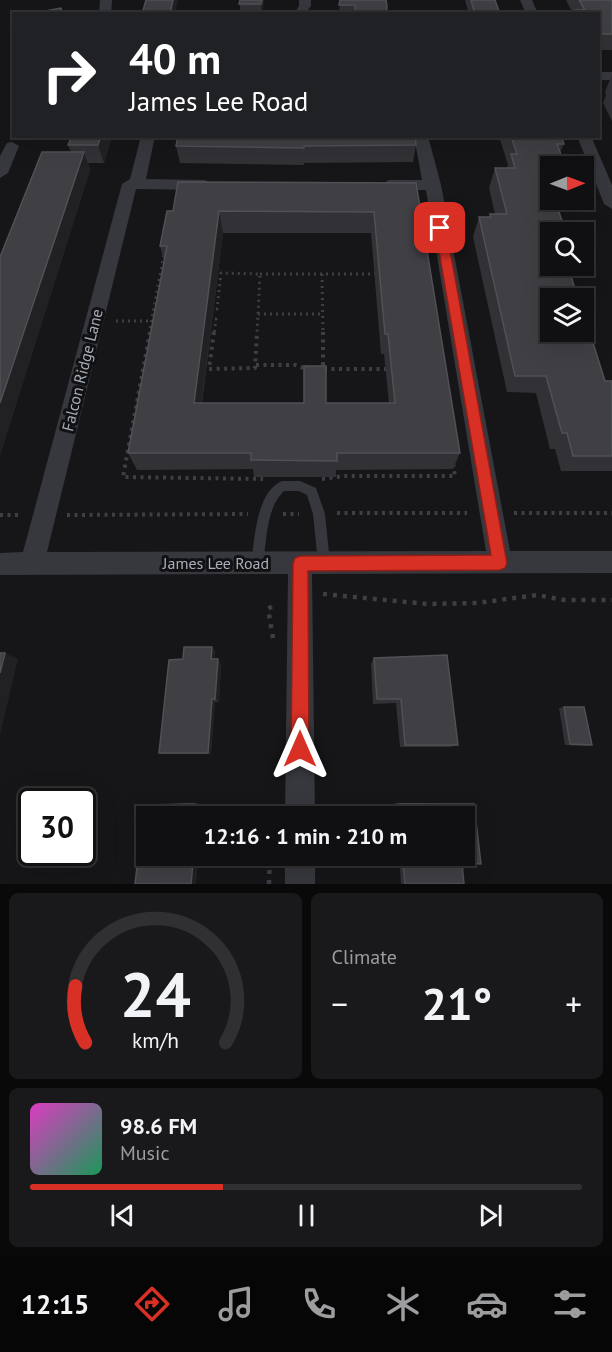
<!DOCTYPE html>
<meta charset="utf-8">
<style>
:root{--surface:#101012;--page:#19191b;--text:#f1f3f6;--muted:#9c9d9f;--line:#303032;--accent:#d93025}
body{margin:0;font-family:"PT Sans",sans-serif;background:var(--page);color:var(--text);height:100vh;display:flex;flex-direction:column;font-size:22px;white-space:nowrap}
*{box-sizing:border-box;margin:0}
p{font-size:20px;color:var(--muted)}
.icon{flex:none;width:33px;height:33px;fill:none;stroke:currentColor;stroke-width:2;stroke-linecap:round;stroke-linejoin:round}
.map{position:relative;height:884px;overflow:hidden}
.panel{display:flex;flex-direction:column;gap:9px;padding:9px;background:#09090a;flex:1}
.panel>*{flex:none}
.banner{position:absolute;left:12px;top:12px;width:588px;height:126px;border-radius:0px;box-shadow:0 6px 24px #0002,0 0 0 2px var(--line);background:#202124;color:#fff;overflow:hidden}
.needle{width:39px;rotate:89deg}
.controls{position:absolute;left:540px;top:156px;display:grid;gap:12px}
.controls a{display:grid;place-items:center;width:54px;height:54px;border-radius:0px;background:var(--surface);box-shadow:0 6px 24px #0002,0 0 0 2px var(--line);font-size:30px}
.speed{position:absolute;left:18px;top:788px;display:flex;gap:12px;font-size:30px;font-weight:700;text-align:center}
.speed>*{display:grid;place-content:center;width:78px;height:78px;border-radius:50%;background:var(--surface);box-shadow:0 6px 24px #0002,0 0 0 2px var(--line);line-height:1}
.speed .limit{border:3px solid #111;border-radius:9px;background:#fff;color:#111}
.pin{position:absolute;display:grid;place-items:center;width:51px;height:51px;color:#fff;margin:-26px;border-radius:12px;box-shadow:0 3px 9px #0006}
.me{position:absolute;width:66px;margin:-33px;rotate:0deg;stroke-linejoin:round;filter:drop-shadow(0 0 4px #0008)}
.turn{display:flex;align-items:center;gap:21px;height:126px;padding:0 18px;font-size:27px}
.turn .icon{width:78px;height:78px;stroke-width:2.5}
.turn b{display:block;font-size:42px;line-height:51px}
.big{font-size:45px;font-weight:700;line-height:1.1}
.panel .widget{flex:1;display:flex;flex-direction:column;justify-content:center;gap:9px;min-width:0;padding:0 21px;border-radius:9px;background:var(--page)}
.panel .dial{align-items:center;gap:0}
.dial svg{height:156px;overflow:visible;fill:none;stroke:var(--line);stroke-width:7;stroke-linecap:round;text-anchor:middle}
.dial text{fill:var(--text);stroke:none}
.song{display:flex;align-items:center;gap:18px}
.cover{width:72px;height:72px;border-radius:9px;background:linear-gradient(135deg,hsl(310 70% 55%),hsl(150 70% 35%))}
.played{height:6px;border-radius:3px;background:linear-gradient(90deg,var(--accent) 35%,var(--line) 35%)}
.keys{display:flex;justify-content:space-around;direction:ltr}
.heat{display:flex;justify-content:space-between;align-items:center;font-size:33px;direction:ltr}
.panel .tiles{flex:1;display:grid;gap:9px;grid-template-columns:1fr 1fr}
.widget:last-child{grid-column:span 2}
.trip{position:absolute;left:136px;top:806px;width:339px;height:60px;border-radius:0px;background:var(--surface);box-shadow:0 6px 24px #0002,0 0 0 2px var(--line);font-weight:700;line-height:60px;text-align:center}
.menu{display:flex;height:96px;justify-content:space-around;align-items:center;background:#060607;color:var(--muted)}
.menu .icon{width:42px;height:42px}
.menu .current{color:var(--accent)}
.menu b{font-size:27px;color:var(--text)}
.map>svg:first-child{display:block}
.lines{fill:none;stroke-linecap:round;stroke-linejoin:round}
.path-far2{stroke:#3d3f44;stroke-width:3;stroke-dasharray:2 4;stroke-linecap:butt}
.path-far1{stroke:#3d3f44;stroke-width:4;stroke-dasharray:3 4.5;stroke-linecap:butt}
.path{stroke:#3d3f44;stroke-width:4.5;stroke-dasharray:4 6;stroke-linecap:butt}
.lane{fill:#37383d;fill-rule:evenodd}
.street{fill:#37383d;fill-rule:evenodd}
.wall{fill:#323236;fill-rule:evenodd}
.shaded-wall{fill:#212124}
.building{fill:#3f3f44;stroke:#4f5156;stroke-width:1.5;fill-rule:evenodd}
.route{fill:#d93025;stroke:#8d1f18;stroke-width:1.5}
.labels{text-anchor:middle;stroke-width:6;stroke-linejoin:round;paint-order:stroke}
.street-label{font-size:16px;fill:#a8adb8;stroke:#111113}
</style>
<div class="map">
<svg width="612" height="884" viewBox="0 0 612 884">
<rect width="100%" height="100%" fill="#161618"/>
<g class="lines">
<g class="path-far2">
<polyline points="260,274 375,274"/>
<polyline points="322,274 323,334"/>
<polyline points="210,309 217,309 221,273 260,274 257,334"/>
<polyline points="258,314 323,314"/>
<polyline points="209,319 216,319 214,334"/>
<polyline points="116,321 153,321"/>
<polyline points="149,334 164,254"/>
</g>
<g class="path-far1">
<polyline points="150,332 123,477 263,479"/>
<polyline points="214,332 209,369 255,368 257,332"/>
<polyline points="323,332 323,369"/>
<polyline points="256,365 295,365 307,369"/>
<polyline points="324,369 386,369"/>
<polyline points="322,479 344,476 455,476 453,462"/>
<polyline points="337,513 467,513"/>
<polyline points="514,513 612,513"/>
<polyline points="283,514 299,514"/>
<polyline points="0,515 20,515"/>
<polyline points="67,515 248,514"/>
</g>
<g class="path">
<polyline points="323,594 427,604 477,603 537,595 564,600 612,600"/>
<polyline points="273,638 268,609 274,605"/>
<polyline points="269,884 270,855"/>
</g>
<path class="lane" d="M 282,481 L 300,481 L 316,488 L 325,514 L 330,563 L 328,567 L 324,569 L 320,567 L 318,563 L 313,514 L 307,495 L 299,491 L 284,491 C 266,508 267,539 263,563 L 261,567 L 257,569 L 253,567 L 251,563 C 255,538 256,492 282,481 Z"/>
<g class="street">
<polygon points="100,0 112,0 111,14 99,14"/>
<polygon points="299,0 311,0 311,6 305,14 294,14 299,6"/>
<polygon points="520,0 532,0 538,14 526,14"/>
<rect x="598" y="72" width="14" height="8"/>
<polygon points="141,136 155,136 146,179 205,180 213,185 205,190 136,189 47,552 486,551 426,190 389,190 381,185 389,180 422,180 414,136 428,136 441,185 510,551 612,551 612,573 312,574 315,816 285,816 288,574 0,575 0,553 23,552 122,184 130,179"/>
<polygon points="577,136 591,136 612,185 612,209 604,204"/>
<polygon points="12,142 19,146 8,173 0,178 0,156 7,143"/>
<rect x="285" y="855" width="30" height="29"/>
</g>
</g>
<g class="wall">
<polygon points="240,0 264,0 262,14 240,14"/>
<polygon points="340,0 387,14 339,14"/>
<polygon points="465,0 495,0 500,14 469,14"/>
<polygon points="566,0 612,0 612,50 598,50 598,14 573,14"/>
<polygon points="612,74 612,121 603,103 606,95 605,92"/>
<polygon points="112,136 104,163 88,163 90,170 0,455 0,257 71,152 68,145"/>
<polygon points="499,136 561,136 564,144 560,153 550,166 550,232 578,267 572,279 605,381 612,381 612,471 561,471 555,449 550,449 536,393 507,392 473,237 479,217 489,217 490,214 495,214 489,188 495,168 507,168 508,165"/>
<polygon points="416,145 413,162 304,163 304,165 180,163 176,146"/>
<path d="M 416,183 L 460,453 L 453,469 L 336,470 L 336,477 L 254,477 L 253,469 L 137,470 L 128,453 L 164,261 L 160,246 L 173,211 ZM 223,233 L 371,233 L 381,354 L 384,354 L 389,403 L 202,403 Z"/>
<polygon points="212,647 215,651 214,659 221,664 219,702 215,702 211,754 164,754 159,753 183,659"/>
<polygon points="374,658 458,745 450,747 400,747 396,703 373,704 371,664"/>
<polygon points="564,707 592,745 586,746 565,745 559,708"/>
<polygon points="199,803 147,855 195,855 195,859 198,859 196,884 135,884 144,805"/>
<polygon points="395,803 474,804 481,864 462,863 464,884 401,884 399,855 465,855 465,816 396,816"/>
</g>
<g class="shaded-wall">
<polygon points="173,0 178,0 175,14 170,14"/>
<polygon points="262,0 264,0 262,14 261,4"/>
<polygon points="101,136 112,136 104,163 98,145"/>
<polygon points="84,152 90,170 0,455 0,403"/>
<polygon points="219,211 223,233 199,421 194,403"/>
<polygon points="212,647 215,651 214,664 211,659"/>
<polygon points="5,653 18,659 0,735 0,673"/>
<polygon points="218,659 221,664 219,702 215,699"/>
<polygon points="212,699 215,702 211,754 208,753"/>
<polygon points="199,803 198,816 193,816 194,804"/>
<polygon points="190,855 195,855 195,859 189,863"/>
<polygon points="198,859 196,884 191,884 193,863"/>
</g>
<g class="building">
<polygon points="146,0 173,0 170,14 142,14"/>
<polygon points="240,0 262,0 261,4 239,4"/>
<polygon points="340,0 386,0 387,7 386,14 356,14 355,5 339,5"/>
<polygon points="471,0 495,0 500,14 475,14"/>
<polygon points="579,0 612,0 612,34 598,34 598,14 577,14 575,10 585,10"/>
<polygon points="61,8 63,14 28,14"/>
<polygon points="72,136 101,136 98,145 68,145"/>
<polygon points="178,136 415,136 416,145 304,146 304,148 176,146"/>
<polygon points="511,136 561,136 564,144 557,144 565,166 550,166 550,171 546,171 550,184 550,200 555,200 565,230 571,231 571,232 550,232 550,266 577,266 578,267 568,267 578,298 550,298 550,332 584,332 584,314 605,381 612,381 612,456 573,456 567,433 562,433 546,376 515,376 479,217 491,217 490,214 507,214 495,168 515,168 511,154 517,154"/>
<polygon points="42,152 84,152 0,403 0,257"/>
<path d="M 178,182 L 416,183 L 460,453 L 337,453 L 337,461 L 251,460 L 251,453 L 128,453 L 167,246 L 160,246 L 167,211 L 173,211 ZM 219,211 L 374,212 L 385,334 L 388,334 L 395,403 L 326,403 L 326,366 L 304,366 L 304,403 L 194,403 Z"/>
<polygon points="184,647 212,647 211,659 218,659 215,699 212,699 208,753 159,753 169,660 183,659"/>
<polygon points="0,653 5,653 0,673"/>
<polygon points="447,655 458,745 405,745 401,699 377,699 374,658"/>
<polygon points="564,707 584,707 592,745 570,744"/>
<polygon points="194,804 193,816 147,816 147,855 190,855 189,863 193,863 191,884 135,884 144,805"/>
<polygon points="399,804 474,804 481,864 462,863 464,884 405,884 402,855 465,855 465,816 400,816"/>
</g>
<polygon class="route" points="440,225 446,228 507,563 505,568 500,570 308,571 309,749 307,755 300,758 294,755 291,749 293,563 295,558 300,556 491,555 435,228"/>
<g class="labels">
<g class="street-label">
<text transform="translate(82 370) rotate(-76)" y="6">Falcon Ridge Lane</text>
<text x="216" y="569">James Lee Road</text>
</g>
</g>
</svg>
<div class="controls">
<a><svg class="needle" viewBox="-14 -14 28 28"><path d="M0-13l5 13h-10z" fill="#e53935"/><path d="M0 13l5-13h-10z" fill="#9c9d9f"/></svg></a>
<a><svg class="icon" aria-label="search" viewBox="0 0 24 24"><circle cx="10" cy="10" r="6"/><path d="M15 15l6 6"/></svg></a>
<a><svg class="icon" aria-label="layers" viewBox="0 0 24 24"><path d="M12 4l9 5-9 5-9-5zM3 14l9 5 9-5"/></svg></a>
</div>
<div class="speed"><div class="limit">30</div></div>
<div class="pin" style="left:440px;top:228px;background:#d93025"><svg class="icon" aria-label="arrive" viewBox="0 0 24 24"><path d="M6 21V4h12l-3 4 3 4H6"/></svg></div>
<svg class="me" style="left:300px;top:749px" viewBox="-20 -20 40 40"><path d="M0-17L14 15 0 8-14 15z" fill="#d93025" stroke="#fff" stroke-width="4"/></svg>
<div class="trip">12:16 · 1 min · 210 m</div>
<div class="banner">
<div class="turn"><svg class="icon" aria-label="right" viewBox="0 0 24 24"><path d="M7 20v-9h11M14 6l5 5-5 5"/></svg><div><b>40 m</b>James Lee Road</div></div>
</div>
</div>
<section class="panel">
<div class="tiles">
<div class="widget dial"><svg viewBox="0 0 100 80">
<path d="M14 69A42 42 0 1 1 86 69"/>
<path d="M14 69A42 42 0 0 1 9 40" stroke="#d93025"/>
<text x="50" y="56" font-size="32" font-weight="700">24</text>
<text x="50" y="72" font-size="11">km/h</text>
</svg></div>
<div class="widget"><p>Climate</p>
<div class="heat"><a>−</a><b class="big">21°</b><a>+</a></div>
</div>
<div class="widget">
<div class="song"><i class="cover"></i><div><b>98.6 FM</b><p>Music</p></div></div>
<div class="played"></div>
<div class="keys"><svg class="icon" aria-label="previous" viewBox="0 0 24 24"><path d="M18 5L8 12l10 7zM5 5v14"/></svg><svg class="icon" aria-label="pause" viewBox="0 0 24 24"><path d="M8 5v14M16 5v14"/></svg><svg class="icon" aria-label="next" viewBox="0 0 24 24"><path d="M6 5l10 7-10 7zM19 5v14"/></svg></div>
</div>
</div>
</section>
<nav class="menu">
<b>12:15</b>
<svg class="icon current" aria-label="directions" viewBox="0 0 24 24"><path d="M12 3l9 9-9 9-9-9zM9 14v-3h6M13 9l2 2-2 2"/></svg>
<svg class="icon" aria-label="music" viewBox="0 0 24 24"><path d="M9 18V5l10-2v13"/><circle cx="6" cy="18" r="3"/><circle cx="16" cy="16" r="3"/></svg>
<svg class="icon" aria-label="phone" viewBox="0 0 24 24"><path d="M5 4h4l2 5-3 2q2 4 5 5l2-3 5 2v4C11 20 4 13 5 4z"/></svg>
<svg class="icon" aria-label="climate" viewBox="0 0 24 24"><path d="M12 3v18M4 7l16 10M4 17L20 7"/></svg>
<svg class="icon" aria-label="car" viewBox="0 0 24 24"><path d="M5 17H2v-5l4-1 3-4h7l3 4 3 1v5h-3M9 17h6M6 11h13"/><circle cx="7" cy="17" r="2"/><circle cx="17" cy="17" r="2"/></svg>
<svg class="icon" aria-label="filters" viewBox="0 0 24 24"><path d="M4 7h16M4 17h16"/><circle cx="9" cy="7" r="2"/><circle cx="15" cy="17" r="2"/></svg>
</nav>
